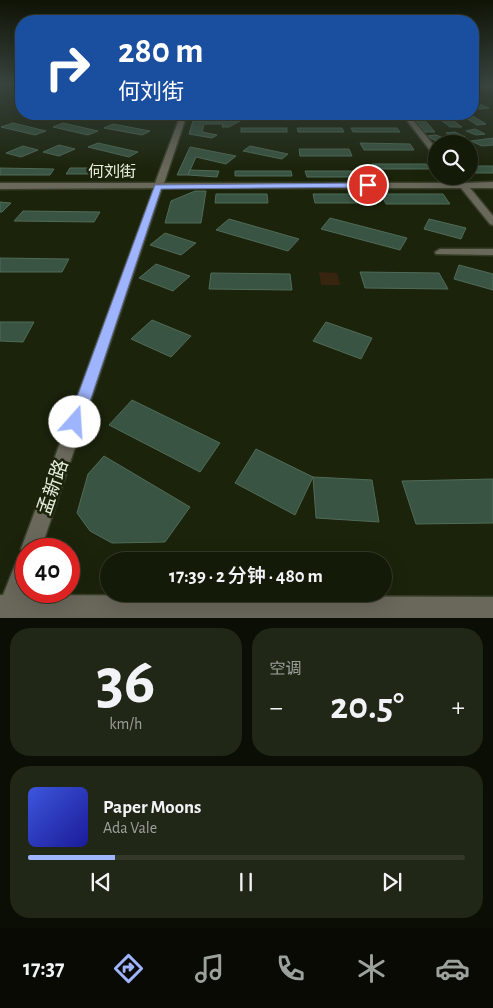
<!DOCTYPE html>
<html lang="zh">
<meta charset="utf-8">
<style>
:root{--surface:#141a08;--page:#212716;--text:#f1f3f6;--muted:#9da19c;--line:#333829;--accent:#9eb4fd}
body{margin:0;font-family:"Alegreya Sans","Noto Sans SC",sans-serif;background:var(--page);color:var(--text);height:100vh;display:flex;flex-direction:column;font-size:19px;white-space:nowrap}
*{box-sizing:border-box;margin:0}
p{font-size:16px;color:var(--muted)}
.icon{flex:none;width:28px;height:28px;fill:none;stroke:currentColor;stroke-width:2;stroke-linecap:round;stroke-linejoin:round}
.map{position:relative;height:618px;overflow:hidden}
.details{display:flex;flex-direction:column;gap:10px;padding:10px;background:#0b0e04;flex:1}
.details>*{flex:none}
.hud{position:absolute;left:15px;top:15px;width:464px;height:105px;border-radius:20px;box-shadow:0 5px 20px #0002,0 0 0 1px var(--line);background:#1a4fa0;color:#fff;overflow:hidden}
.tools{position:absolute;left:428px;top:135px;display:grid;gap:10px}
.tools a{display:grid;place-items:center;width:50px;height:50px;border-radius:50%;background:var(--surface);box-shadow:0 5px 20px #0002,0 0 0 1px var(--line);font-size:25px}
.speed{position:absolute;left:15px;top:538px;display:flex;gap:10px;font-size:25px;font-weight:700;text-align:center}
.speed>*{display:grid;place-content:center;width:65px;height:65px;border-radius:50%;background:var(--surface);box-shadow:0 5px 20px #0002,0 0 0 1px var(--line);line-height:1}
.speed .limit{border:8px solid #d22;background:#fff;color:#111}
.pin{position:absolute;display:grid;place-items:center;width:42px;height:42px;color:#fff;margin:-21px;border:2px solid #fff;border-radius:50%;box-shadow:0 1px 5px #0007}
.me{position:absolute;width:55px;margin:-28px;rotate:19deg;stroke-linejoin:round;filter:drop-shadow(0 0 4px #0008)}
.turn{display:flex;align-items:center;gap:18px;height:105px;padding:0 20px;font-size:22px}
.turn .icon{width:65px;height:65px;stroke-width:2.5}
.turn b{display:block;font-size:35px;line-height:42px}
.big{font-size:38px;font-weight:600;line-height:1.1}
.details .tile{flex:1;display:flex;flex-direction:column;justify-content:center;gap:8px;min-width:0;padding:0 18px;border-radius:20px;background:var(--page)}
.details .dial{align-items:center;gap:0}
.dial b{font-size:65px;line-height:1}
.song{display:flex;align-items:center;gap:15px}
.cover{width:60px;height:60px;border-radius:8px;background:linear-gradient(135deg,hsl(230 70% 55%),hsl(240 70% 35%))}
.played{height:5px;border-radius:2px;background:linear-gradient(90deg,var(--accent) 20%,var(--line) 20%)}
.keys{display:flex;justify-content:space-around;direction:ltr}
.heat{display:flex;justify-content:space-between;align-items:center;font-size:28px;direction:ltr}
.details .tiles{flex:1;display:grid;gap:10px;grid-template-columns:1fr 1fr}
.tile:last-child{grid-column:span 2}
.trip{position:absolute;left:100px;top:552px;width:292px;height:50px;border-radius:25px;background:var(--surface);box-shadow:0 5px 20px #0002,0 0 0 1px var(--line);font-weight:600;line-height:50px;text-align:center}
.dock{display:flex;height:80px;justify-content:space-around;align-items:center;background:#080a03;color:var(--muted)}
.dock .icon{width:35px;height:35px}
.dock .on{color:var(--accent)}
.dock b{font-size:22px;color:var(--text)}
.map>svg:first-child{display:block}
.green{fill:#38250f}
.building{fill:#395442;stroke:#506b58}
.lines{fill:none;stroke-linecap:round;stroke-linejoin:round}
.minor-casing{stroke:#383f29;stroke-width:3}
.minor{fill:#6a675b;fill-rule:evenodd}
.route{fill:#9eb4fd;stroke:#6775a4}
.labels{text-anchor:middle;stroke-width:5;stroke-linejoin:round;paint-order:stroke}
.far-street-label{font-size:16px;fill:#e7edde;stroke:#1b230b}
.street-label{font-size:19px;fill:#e7edde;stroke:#1b230b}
</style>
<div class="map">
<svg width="493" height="618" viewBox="0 0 493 618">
<rect width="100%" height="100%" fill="#1b230b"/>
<polygon class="green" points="319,272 337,273 340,285 321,285"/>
<g class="building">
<polygon points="472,101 489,108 479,109 472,106"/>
<polygon points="201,114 235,114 235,118 200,118"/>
<polygon points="244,114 278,114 279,118 244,118"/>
<polygon points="433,114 444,114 462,127 450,127"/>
<polygon points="460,114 469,114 486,124 477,125"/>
<polygon points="291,115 332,115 334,117 291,117"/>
<polygon points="349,115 391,115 393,118 351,118"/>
<polygon points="412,116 421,116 435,132 425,132"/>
<polygon points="193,121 240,121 229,127 222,127 223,124 204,124 202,132 217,135 212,138 189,134"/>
<polygon points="13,123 46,131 35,135 1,127"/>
<polygon points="63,123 98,131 88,135 53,127"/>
<polygon points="113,124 150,131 142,135 104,128"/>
<rect x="241" y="128" width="46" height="4"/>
<polygon points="297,128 342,128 344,132 298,132"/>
<polygon points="351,128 397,128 400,132 353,132"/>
<polygon points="475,129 485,134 476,135 466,131"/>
<polygon points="455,132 465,137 456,138 446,133"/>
<polygon points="436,135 446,139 436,141 427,136"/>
<polygon points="493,138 493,145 482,146 471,141"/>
<polygon points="98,143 138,152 129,157 88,147"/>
<polygon points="360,143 410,144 414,150 364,150"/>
<polygon points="59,145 75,149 59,156 43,152"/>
<polygon points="23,146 38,150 21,157 6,153"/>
<polygon points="250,146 288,154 282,159 243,151"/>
<polygon points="190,147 236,156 226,164 196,157 188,175 177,175"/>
<polygon points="299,149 349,149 352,156 300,156"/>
<polygon points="372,164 426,164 430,169 375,169"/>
<polygon points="469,166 493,166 493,173 470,173"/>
<polygon points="0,168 54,169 50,175 0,175"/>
<polygon points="70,168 126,168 123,174 66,174"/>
<polygon points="190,170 219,171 217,177 188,175"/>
<polygon points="235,171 291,171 292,176 235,176"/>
<polygon points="305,171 361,171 363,177 307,177"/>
<polygon points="195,191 206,191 201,223 165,223 171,201"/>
<polygon points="216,194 267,194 268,203 215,203"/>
<polygon points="313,194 365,194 369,203 315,203"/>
<polygon points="381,194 443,194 450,204 386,204"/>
<polygon points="0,202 11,203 2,212 0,212"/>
<polygon points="23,211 100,212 94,222 14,221"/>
<polygon points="330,218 407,238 400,250 321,229"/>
<polygon points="229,219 299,239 288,251 216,230"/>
<polygon points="429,219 466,228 461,239 424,229"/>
<polygon points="165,233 196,243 181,255 150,245"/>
<polygon points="0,258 69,259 62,272 0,272"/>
<polygon points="156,264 190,276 173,291 139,278"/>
<polygon points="459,265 493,274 493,290 454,279"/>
<polygon points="360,272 439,273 448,289 365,288"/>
<polygon points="211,273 290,274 292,290 209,289"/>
<polygon points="152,320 191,336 171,357 131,339"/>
<polygon points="0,322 34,322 23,342 0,341"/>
<polygon points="326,322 372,338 361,359 313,341"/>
<polygon points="132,400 220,443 200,472 109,425"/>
<polygon points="256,449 313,477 295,515 235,483"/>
<polygon points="104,456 190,507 165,542 112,543 90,531 77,513 88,474"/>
<polygon points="313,477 372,480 379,522 316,518"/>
<polygon points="493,479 493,523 416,524 402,481"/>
</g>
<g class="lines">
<defs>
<g id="minor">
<rect x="472" y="84" width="21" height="4"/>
<polygon points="181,114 187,114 164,183 457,183 455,180 459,178 465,183 493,182 493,188 470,188 493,216 493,225 490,224 461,188 162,188 41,549 26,549 25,595 493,597 493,618 0,618 0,595 3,595 19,555 23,553 21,549 154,188 0,189 0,183 155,183"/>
<polygon points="402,114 408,114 436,148 436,154 433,154"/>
<polygon points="440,249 493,249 493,255 436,254 435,252"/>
</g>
</defs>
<use href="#minor" class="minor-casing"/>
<use href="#minor" class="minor"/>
</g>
<linearGradient id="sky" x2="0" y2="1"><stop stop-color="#0f1306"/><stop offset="0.49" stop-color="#39453f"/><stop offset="1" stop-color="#39453f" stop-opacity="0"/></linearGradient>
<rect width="493" height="170" fill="url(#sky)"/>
<polygon class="route" points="368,183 370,184 370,187 161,189 83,422 80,426 75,428 70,426 68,422 155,185"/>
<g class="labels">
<g class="far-street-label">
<text x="112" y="177">何刘街</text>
</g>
<g class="street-label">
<text transform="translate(52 487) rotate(-71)" y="7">孟新路</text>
</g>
</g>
</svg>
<div class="tools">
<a><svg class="icon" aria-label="search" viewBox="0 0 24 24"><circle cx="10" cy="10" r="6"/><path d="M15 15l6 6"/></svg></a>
</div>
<div class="speed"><div class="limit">40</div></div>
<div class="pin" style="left:368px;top:185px;background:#d93025"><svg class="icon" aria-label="arrive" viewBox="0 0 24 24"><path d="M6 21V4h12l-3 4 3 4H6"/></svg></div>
<svg class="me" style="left:75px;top:422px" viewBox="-20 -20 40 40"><circle r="19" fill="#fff"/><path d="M0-13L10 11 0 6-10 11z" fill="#9eb4fd"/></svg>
<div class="trip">17:39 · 2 分钟 · 480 m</div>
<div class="hud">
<div class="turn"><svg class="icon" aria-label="right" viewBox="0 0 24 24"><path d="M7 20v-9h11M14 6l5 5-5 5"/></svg><div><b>280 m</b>何刘街</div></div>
</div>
</div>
<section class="details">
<div class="tiles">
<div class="tile dial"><b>36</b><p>km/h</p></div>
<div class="tile"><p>空调</p>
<div class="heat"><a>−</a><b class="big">20.5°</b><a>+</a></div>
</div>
<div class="tile">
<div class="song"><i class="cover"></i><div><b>Paper Moons</b><p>Ada Vale</p></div></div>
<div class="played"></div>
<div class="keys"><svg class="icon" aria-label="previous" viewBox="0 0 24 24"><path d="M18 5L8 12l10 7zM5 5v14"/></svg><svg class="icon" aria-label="pause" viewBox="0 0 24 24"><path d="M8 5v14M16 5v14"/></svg><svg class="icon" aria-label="next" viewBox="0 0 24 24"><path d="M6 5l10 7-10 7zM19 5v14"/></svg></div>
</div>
</div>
</section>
<nav class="dock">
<b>17:37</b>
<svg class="icon on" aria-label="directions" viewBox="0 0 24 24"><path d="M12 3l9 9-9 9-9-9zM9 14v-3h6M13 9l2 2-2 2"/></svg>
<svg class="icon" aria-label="music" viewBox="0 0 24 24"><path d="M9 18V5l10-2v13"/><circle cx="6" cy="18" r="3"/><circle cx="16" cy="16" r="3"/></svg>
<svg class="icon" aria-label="phone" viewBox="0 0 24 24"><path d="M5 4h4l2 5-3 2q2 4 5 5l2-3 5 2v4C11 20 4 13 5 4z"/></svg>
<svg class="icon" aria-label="climate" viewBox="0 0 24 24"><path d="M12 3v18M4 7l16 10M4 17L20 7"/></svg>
<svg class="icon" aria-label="car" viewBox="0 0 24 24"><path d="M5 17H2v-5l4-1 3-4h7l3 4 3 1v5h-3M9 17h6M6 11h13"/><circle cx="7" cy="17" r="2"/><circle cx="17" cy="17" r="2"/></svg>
</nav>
